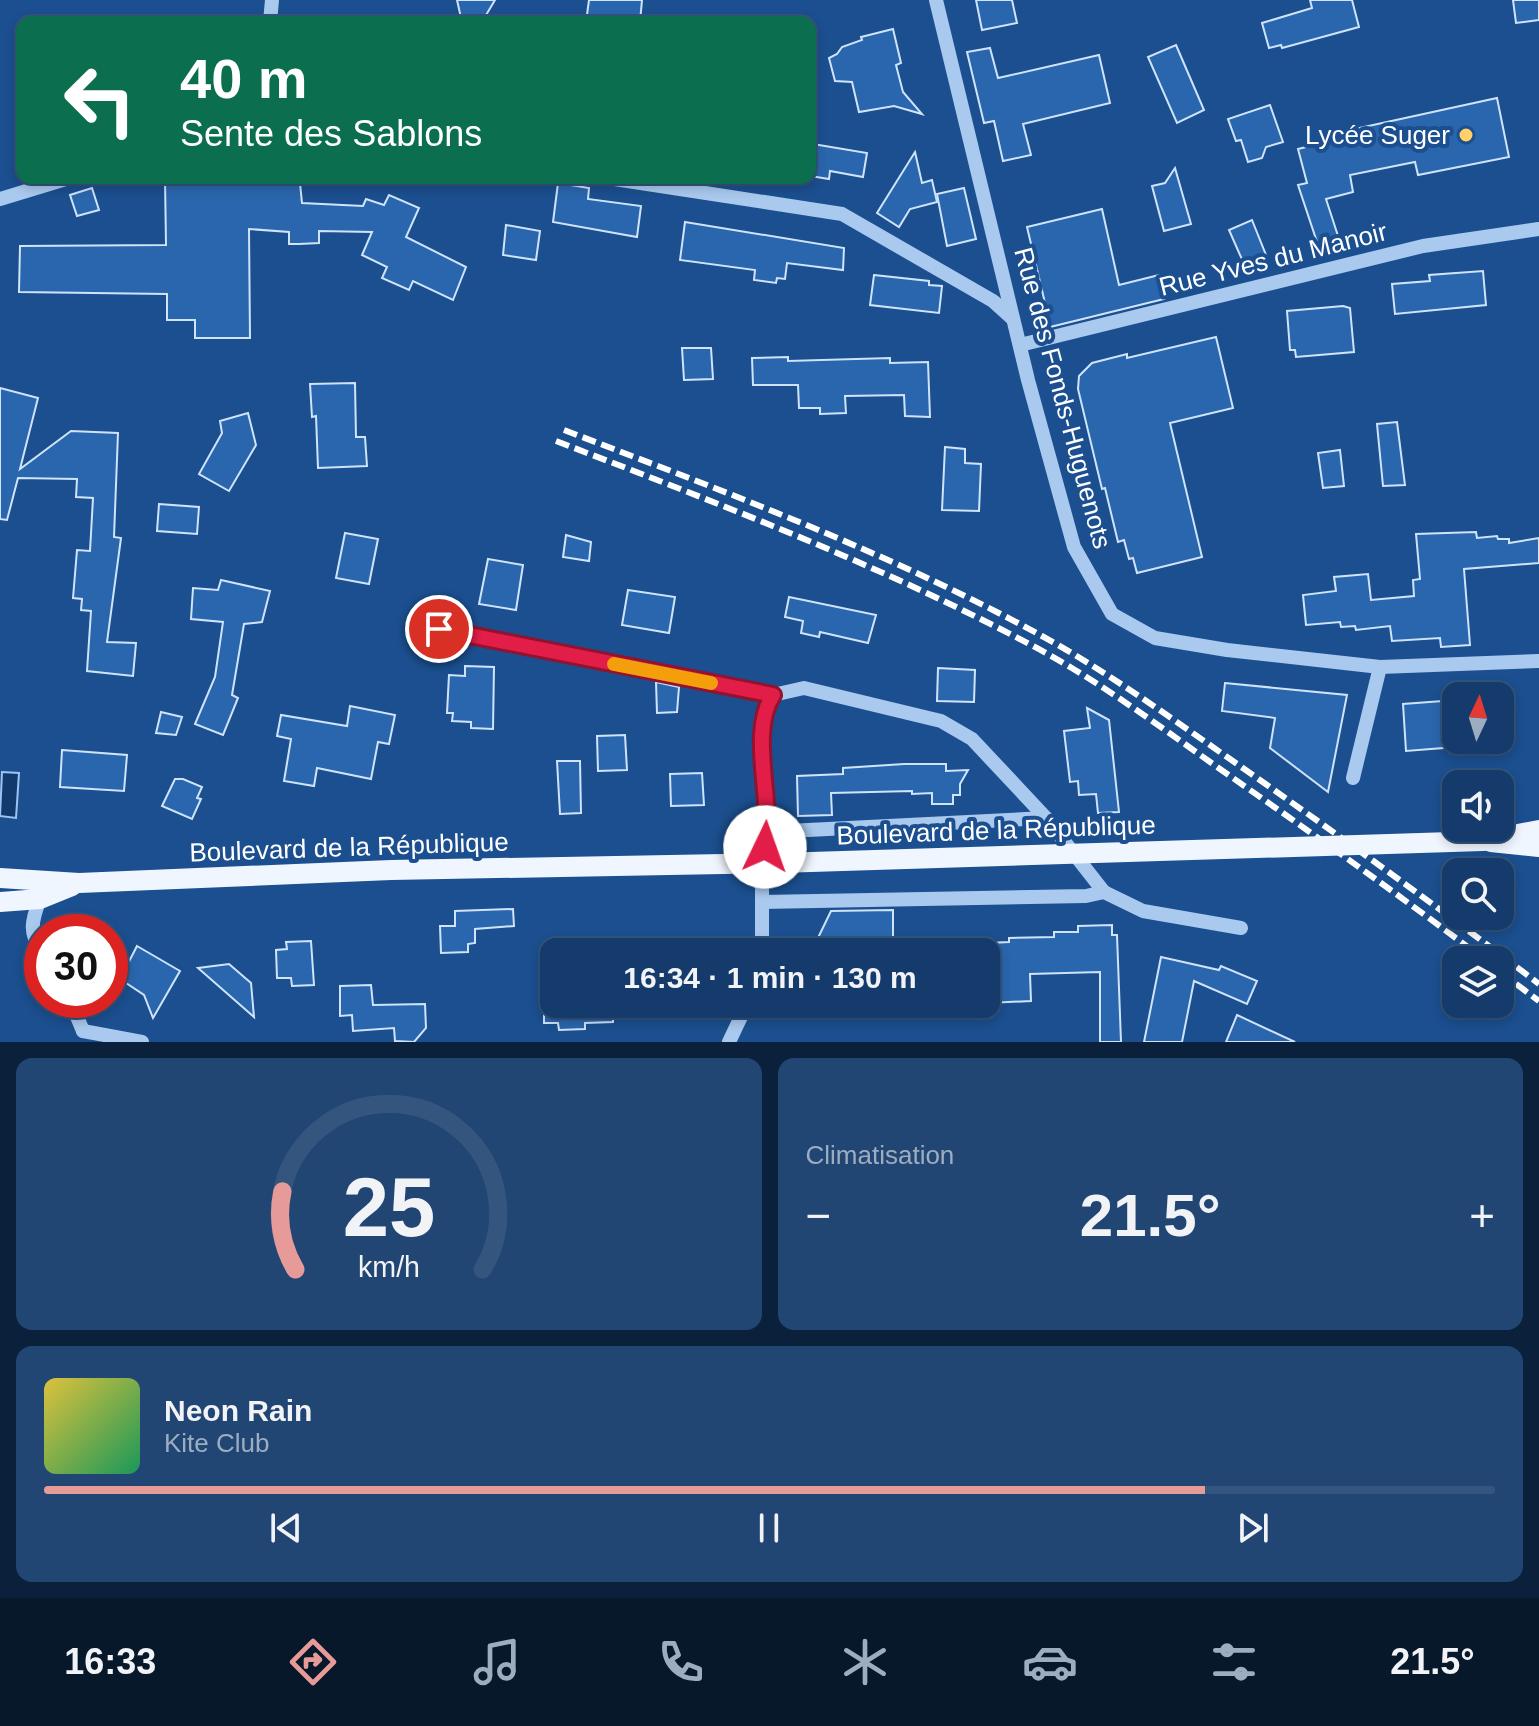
<!DOCTYPE html>
<html lang="fr">
<meta charset="utf-8">
<style>
:root{--surface:#143b6b;--page:#214673;--text:#f1f3f6;--muted:#9dadc1;--line:#33557e;--accent:#e69b98}
body{margin:0;font-family:Helvetica,sans-serif;background:var(--page);color:var(--text);height:100vh;display:flex;flex-direction:column;font-size:30px;white-space:nowrap}
*{box-sizing:border-box;margin:0}
p{font-size:26px;color:var(--muted)}
.icon{flex:none;width:44px;height:44px;fill:none;stroke:currentColor;stroke-width:2;stroke-linecap:round;stroke-linejoin:round}
.map{position:relative;height:1042px;overflow:hidden}
.details{display:flex;flex-direction:column;gap:16px;padding:16px;background:#0b203b;flex:1}
.details>*{flex:none}
.banner{position:absolute;left:16px;top:16px;width:800px;height:168px;border-radius:16px;box-shadow:0 4px 12px #0003,0 0 0 2px var(--line);background:#0b6e4f;color:#fff;overflow:hidden}
.needle{width:52px;rotate:4deg}
.tools{position:absolute;left:1442px;top:682px;display:grid;gap:16px}
.tools a{display:grid;place-items:center;width:72px;height:72px;border-radius:16px;background:var(--surface);box-shadow:0 4px 12px #0003,0 0 0 2px var(--line);font-size:40px}
.speed{position:absolute;left:24px;top:914px;display:flex;gap:16px;font-size:40px;font-weight:700;text-align:center}
.speed>*{display:grid;place-content:center;width:104px;height:104px;border-radius:50%;background:var(--surface);box-shadow:0 4px 12px #0003,0 0 0 2px var(--line);line-height:1}
.speed .limit{border:12px solid #d22;background:#fff;color:#111}
.pin{position:absolute;display:grid;place-items:center;width:68px;height:68px;color:#fff;margin:-34px;border:4px solid #fff;border-radius:50%;box-shadow:0 2px 8px #0007}
.me{position:absolute;width:88px;margin:-44px;rotate:3deg;stroke-linejoin:round;filter:drop-shadow(0 0 6px #0008)}
.turn{display:flex;align-items:center;gap:28px;height:168px;padding:0 32px;font-size:36px}
.turn .icon{width:104px;height:104px;stroke-width:2.5}
.turn b{display:block;font-size:56px;line-height:68px}
.big{font-size:60px;font-weight:800;line-height:1.1}
.details .widget{flex:1;display:flex;flex-direction:column;justify-content:center;gap:12px;min-width:0;padding:0 28px;border-radius:16px;background:var(--page)}
.details .dial{align-items:center;gap:0}
.dial svg{height:208px;overflow:visible;fill:none;stroke:var(--line);stroke-width:7;stroke-linecap:round;text-anchor:middle}
.dial text{fill:var(--text);stroke:none}
.song{display:flex;align-items:center;gap:24px}
.cover{width:96px;height:96px;border-radius:12px;background:linear-gradient(135deg,hsl(50 70% 55%),hsl(150 70% 35%))}
.played{height:8px;border-radius:4px;background:linear-gradient(90deg,var(--accent) 80%,var(--line) 80%)}
.keys{display:flex;justify-content:space-around;direction:ltr}
.heat{display:flex;justify-content:space-between;align-items:center;font-size:44px;direction:ltr}
.details .tiles{flex:1;display:grid;gap:16px;grid-template-columns:1fr 1fr}
.widget:last-child{grid-column:span 2}
.trip{position:absolute;left:540px;top:938px;width:460px;height:80px;border-radius:16px;background:var(--surface);box-shadow:0 4px 12px #0003,0 0 0 2px var(--line);font-weight:800;line-height:80px;text-align:center}
.dock{display:flex;height:128px;justify-content:space-around;align-items:center;background:#08182b;color:var(--muted)}
.dock .icon{width:56px;height:56px}
.dock .selected{color:var(--accent)}
.dock b{font-size:36px;color:var(--text)}
.map>svg:first-child{display:block}
.water{fill:#123a6d;stroke:#9cc4f0;stroke-width:2}
.building{fill:#2a66ad;stroke:#cfe3fa;stroke-width:2}
.lines{fill:none;stroke-linecap:round;stroke-linejoin:round}
.minor{stroke:#a9c9ee;stroke-width:14}
.major{stroke:#f0f6ff;stroke-width:20}
.rail{stroke:#fff;stroke-width:6;stroke-dasharray:14 6;stroke-linecap:butt}
.major-bridge{stroke:#f0f6ff;stroke-width:20}
.route-casing{stroke:#92132f;stroke-width:20}
.route{stroke:#e11d48;stroke-width:14}
.slow{stroke:#f59e0b;stroke-width:14}
.poi-dot{fill:#ffd166;stroke:#1b4f8f;stroke-width:3}
.labels{text-anchor:middle;stroke-width:8;stroke-linejoin:round;paint-order:stroke}
.poi-label{font-size:26px;fill:#fff;stroke:#1b4f8f;text-anchor:end}
.street-label{font-size:26px;fill:#fff;stroke:#1b4f8f}
</style>
<div class="map">
<svg width="1539" height="1042" viewBox="0 0 1539 1042">
<rect width="100%" height="100%" fill="#1b4f8f"/>
<polygon class="water" points="2,772 19,773 16,818 0,816"/>
<g class="building">
<polygon points="457,0 495,0 482,22 461,18"/>
<polygon points="589,0 642,0 640,22 586,22"/>
<polygon points="976,0 1012,0 1017,23 982,30"/>
<polygon points="1310,0 1352,0 1359,27 1282,48 1281,45 1269,48 1262,23 1312,8"/>
<polygon points="1513,0 1539,0 1539,20 1516,23"/>
<polygon points="893,29 901,63 896,65 903,92 922,114 894,106 859,112 852,82 835,81 829,58 837,54 842,47 862,40 861,37"/>
<polygon points="1176,45 1204,110 1177,123 1148,57"/>
<polygon points="990,48 998,78 1099,55 1110,103 1023,124 1031,155 1003,161 994,121 984,123 967,52"/>
<polygon points="1497,98 1509,157 1418,175 1415,162 1350,175 1353,192 1326,199 1339,239 1318,245 1298,185 1307,183 1298,149 1351,136 1350,130"/>
<polygon points="1270,105 1283,142 1266,147 1262,158 1248,162 1241,140 1236,141 1228,119"/>
<polygon points="813,144 867,153 863,177 830,171 829,179 810,176"/>
<polygon points="915,152 922,183 932,180 937,202 910,209 899,227 877,213"/>
<polygon points="1175,168 1191,224 1164,231 1152,186 1165,183"/>
<polygon points="248,178 248,183 300,183 302,203 363,206 366,199 384,205 389,195 419,208 406,237 466,267 453,300 413,281 409,290 382,278 387,267 362,255 372,232 319,231 319,243 299,244 289,244 289,232 249,229 250,338 195,338 195,320 167,320 167,294 19,292 20,246 166,245 165,179"/>
<polygon points="558,183 589,188 588,199 641,206 637,237 553,222"/>
<polygon points="92,188 99,210 77,216 70,195"/>
<polygon points="964,188 976,239 947,246 937,194"/>
<polygon points="1102,209 1119,285 1159,275 1164,299 1042,329 1036,305 1045,303 1027,227"/>
<polygon points="1252,220 1266,255 1244,264 1229,230"/>
<polygon points="685,222 844,248 843,270 787,263 785,279 777,278 776,283 754,280 755,270 680,260"/>
<polygon points="506,225 540,231 536,260 503,255"/>
<polygon points="1483,271 1486,305 1395,314 1392,284 1430,281 1429,275"/>
<polygon points="874,275 929,281 929,285 942,286 939,313 870,305"/>
<polygon points="1343,306 1350,308 1354,352 1296,357 1295,350 1290,350 1287,311"/>
<polygon points="1216,337 1233,408 1170,423 1202,557 1137,573 1133,558 1129,559 1124,540 1118,542 1105,488 1102,489 1078,389 1079,376 1092,363 1127,354 1127,358"/>
<polygon points="682,348 711,348 713,379 684,380"/>
<polygon points="788,357 788,361 890,358 890,363 928,362 930,417 905,416 904,395 845,396 846,413 820,414 820,408 799,408 798,385 753,385 752,358"/>
<polygon points="355,383 356,437 365,437 367,466 318,468 316,416 312,417 310,384"/>
<polygon points="0,388 38,398 20,469 71,431 118,433 114,537 121,538 107,642 136,643 133,676 87,671 91,611 81,610 82,599 73,598 77,550 90,551 93,498 76,497 77,479 18,478 7,520 0,519"/>
<polygon points="248,413 256,445 229,491 199,474 222,433 220,421"/>
<polygon points="1397,422 1405,485 1383,486 1377,424"/>
<polygon points="945,447 965,449 965,463 981,464 979,511 942,510"/>
<polygon points="1340,450 1344,486 1323,488 1318,453"/>
<polygon points="159,504 199,507 197,534 157,531"/>
<polygon points="1476,532 1477,538 1497,536 1498,539 1509,539 1509,543 1539,538 1539,563 1464,569 1470,645 1441,647 1440,638 1392,641 1390,626 1356,630 1355,626 1341,627 1340,622 1306,625 1303,595 1336,591 1334,577 1368,574 1371,600 1414,596 1413,580 1420,579 1416,534"/>
<polygon points="345,533 378,539 369,584 336,578"/>
<polygon points="566,535 591,542 589,561 563,557"/>
<polygon points="488,559 523,565 516,610 479,604"/>
<polygon points="221,580 270,591 262,622 244,624 232,695 238,698 223,735 195,724 215,677 223,622 191,619 193,588 218,590"/>
<polygon points="628,590 675,597 669,633 622,625"/>
<polygon points="789,597 876,615 868,643 820,632 819,637 801,633 803,621 785,617"/>
<polygon points="465,666 494,667 493,729 471,728 471,722 452,721 453,713 447,713 449,675 465,676"/>
<polygon points="938,668 975,670 974,702 937,701"/>
<polygon points="656,682 679,687 677,712 657,713"/>
<polygon points="1225,683 1347,695 1328,792 1270,748 1275,718 1222,711"/>
<polygon points="1456,700 1456,747 1406,751 1403,704"/>
<polygon points="350,706 395,715 389,744 378,742 371,779 317,768 314,786 284,781 291,739 277,736 281,715 347,726"/>
<polygon points="1087,708 1109,720 1119,812 1098,813 1096,794 1079,795 1078,781 1070,782 1064,731 1090,728"/>
<polygon points="161,712 182,717 176,735 156,733"/>
<polygon points="625,735 627,770 598,771 597,736"/>
<polygon points="62,750 127,755 124,791 60,787"/>
<polygon points="557,761 580,761 581,813 560,814"/>
<polygon points="904,764 946,764 946,771 968,770 960,784 960,795 953,795 953,804 932,804 932,793 912,794 912,791 831,793 832,815 798,816 797,776 843,774 843,768"/>
<polygon points="702,773 704,805 671,806 670,774"/>
<polygon points="175,779 183,779 202,787 197,798 201,799 192,819 162,806"/>
<polygon points="513,909 514,926 475,929 475,943 468,944 468,952 441,953 440,926 455,926 455,911"/>
<polygon points="893,910 893,939 816,942 831,911"/>
<polygon points="1112,925 1112,935 1117,935 1121,1042 1100,1042 1100,972 1030,974 1031,1001 989,1003 988,943 1009,942 1009,938 1054,937 1054,932 1078,932 1078,926"/>
<polygon points="311,941 314,985 292,986 291,978 277,978 276,950 287,949 286,942"/>
<polygon points="137,946 180,971 153,1018 144,995 120,979"/>
<polygon points="1161,957 1219,970 1221,966 1257,981 1247,1004 1194,981 1182,1042 1144,1042"/>
<polygon points="229,964 251,983 254,1017 198,968"/>
<polygon points="371,985 373,1005 425,1004 426,1028 414,1042 395,1041 394,1028 353,1031 352,1015 340,1016 340,986"/>
<polygon points="544,1004 613,1004 613,1022 585,1023 585,1029 559,1030 558,1023 544,1023"/>
<polygon points="1237,1015 1295,1042 1226,1042"/>
</g>
<g class="lines">
<g class="minor">
<polyline points="936,0 1028,380 1074,547 1112,614 1155,638 1227,650 1380,667 1539,661"/>
<polyline points="270,22 272,0"/>
<polyline points="608,178 842,214 993,301 1013,319"/>
<polyline points="0,199 69,178"/>
<polyline points="1020,345 1423,246 1539,229"/>
<polyline points="439,629 773,695"/>
<polyline points="1353,778 1380,667"/>
<polyline points="768,832 1046,818"/>
<path d="M 40,899 C 31,922 29,932 42,953"/>
<polyline points="762,902 1086,896 1104,892"/>
<polyline points="762,952 762,863 768,832 762,725 765,707 773,695 804,688 941,721 972,739 1046,818 1104,892 1143,911 1241,928"/>
<polyline points="70,1000 83,1031"/>
<polyline points="83,1031 142,1042"/>
<polyline points="729,1042 747,1004"/>
</g>
<g class="major">
<polyline points="1483,841 1539,830"/>
<polyline points="1491,842 1539,847"/>
<polyline points="0,878 79,883 391,870 779,863"/>
<polyline points="0,902 40,899 72,886"/>
</g>
<g class="rail">
<path d="M 564,430 C 723,491 893,554 1042,636 C 1111,674 1175,721 1240,766 C 1341,837 1441,909 1539,984"/>
<path d="M 556,441 C 717,503 881,565 1033,646 C 1099,681 1159,726 1220,769 C 1309,831 1398,894 1485,960"/>
<polyline points="1500,972 1539,1001"/>
</g>
<polyline class="major-bridge" points="779,863 1483,841"/>
</g>
<g class="lines">
<defs>
<path id="route" d="M 439,629 L 773,695 C 748,733 774,802 765,847"/>
</defs>
<use href="#route" class="route-casing"/>
<use href="#route" class="route"/>
<polyline class="slow" points="614,664 711,683"/>
</g>
<circle class="poi-dot" cx="1466" cy="135" r="8"/>
<g class="labels">
<g class="poi-label">
<text x="1450" y="144">Lycée Suger</text>
</g>
<g class="street-label">
<text transform="translate(1273 259) rotate(-14)" y="9">Rue Yves du Manoir</text>
<text transform="translate(1063 398) rotate(75)" y="9">Rue des Fonds-Huguenots</text>
<text transform="translate(996 830) rotate(-2)" y="9">Boulevard de la République</text>
<text transform="translate(349 847) rotate(-2)" y="9">Boulevard de la République</text>
</g>
</g>
</svg>
<div class="tools">
<a><svg class="needle" viewBox="-14 -14 28 28"><path d="M0-13l5 13h-10z" fill="#e53935"/><path d="M0 13l5-13h-10z" fill="#9dadc1"/></svg></a>
<a><svg class="icon" aria-label="sound" viewBox="0 0 24 24"><path d="M4 9h4l5-4v14l-5-4H4zM17 9q2 3 0 6"/></svg></a>
<a><svg class="icon" aria-label="search" viewBox="0 0 24 24"><circle cx="10" cy="10" r="6"/><path d="M15 15l6 6"/></svg></a>
<a><svg class="icon" aria-label="layers" viewBox="0 0 24 24"><path d="M12 4l9 5-9 5-9-5zM3 14l9 5 9-5"/></svg></a>
</div>
<div class="speed"><div class="limit">30</div></div>
<div class="pin" style="left:439px;top:629px;background:#d93025"><svg class="icon" aria-label="arrive" viewBox="0 0 24 24"><path d="M6 21V4h12l-3 4 3 4H6"/></svg></div>
<svg class="me" style="left:765px;top:847px" viewBox="-20 -20 40 40"><circle r="19" fill="#fff"/><path d="M0-13L10 11 0 6-10 11z" fill="#e11d48"/></svg>
<div class="trip">16:34 · 1 min · 130 m</div>
<div class="banner">
<div class="turn"><svg class="icon" aria-label="left" viewBox="0 0 24 24"><path d="M17 20v-9H6M10 6l-5 5 5 5"/></svg><div><b>40 m</b>Sente des Sablons</div></div>
</div>
</div>
<section class="details">
<div class="tiles">
<div class="widget dial"><svg viewBox="0 0 100 80">
<path d="M14 69A42 42 0 1 1 86 69"/>
<path d="M14 69A42 42 0 0 1 9 39" stroke="#e69b98"/>
<text x="50" y="56" font-size="32" font-weight="700">25</text>
<text x="50" y="72" font-size="11">km/h</text>
</svg></div>
<div class="widget"><p>Climatisation</p>
<div class="heat"><a>−</a><b class="big">21.5°</b><a>+</a></div>
</div>
<div class="widget">
<div class="song"><i class="cover"></i><div><b>Neon Rain</b><p>Kite Club</p></div></div>
<div class="played"></div>
<div class="keys"><svg class="icon" aria-label="previous" viewBox="0 0 24 24"><path d="M18 5L8 12l10 7zM5 5v14"/></svg><svg class="icon" aria-label="pause" viewBox="0 0 24 24"><path d="M8 5v14M16 5v14"/></svg><svg class="icon" aria-label="next" viewBox="0 0 24 24"><path d="M6 5l10 7-10 7zM19 5v14"/></svg></div>
</div>
</div>
</section>
<nav class="dock">
<b>16:33</b>
<svg class="icon selected" aria-label="directions" viewBox="0 0 24 24"><path d="M12 3l9 9-9 9-9-9zM9 14v-3h6M13 9l2 2-2 2"/></svg>
<svg class="icon" aria-label="music" viewBox="0 0 24 24"><path d="M9 18V5l10-2v13"/><circle cx="6" cy="18" r="3"/><circle cx="16" cy="16" r="3"/></svg>
<svg class="icon" aria-label="phone" viewBox="0 0 24 24"><path d="M5 4h4l2 5-3 2q2 4 5 5l2-3 5 2v4C11 20 4 13 5 4z"/></svg>
<svg class="icon" aria-label="climate" viewBox="0 0 24 24"><path d="M12 3v18M4 7l16 10M4 17L20 7"/></svg>
<svg class="icon" aria-label="car" viewBox="0 0 24 24"><path d="M5 17H2v-5l4-1 3-4h7l3 4 3 1v5h-3M9 17h6M6 11h13"/><circle cx="7" cy="17" r="2"/><circle cx="17" cy="17" r="2"/></svg>
<svg class="icon" aria-label="filters" viewBox="0 0 24 24"><path d="M4 7h16M4 17h16"/><circle cx="9" cy="7" r="2"/><circle cx="15" cy="17" r="2"/></svg>
<b>21.5°</b>
</nav>
